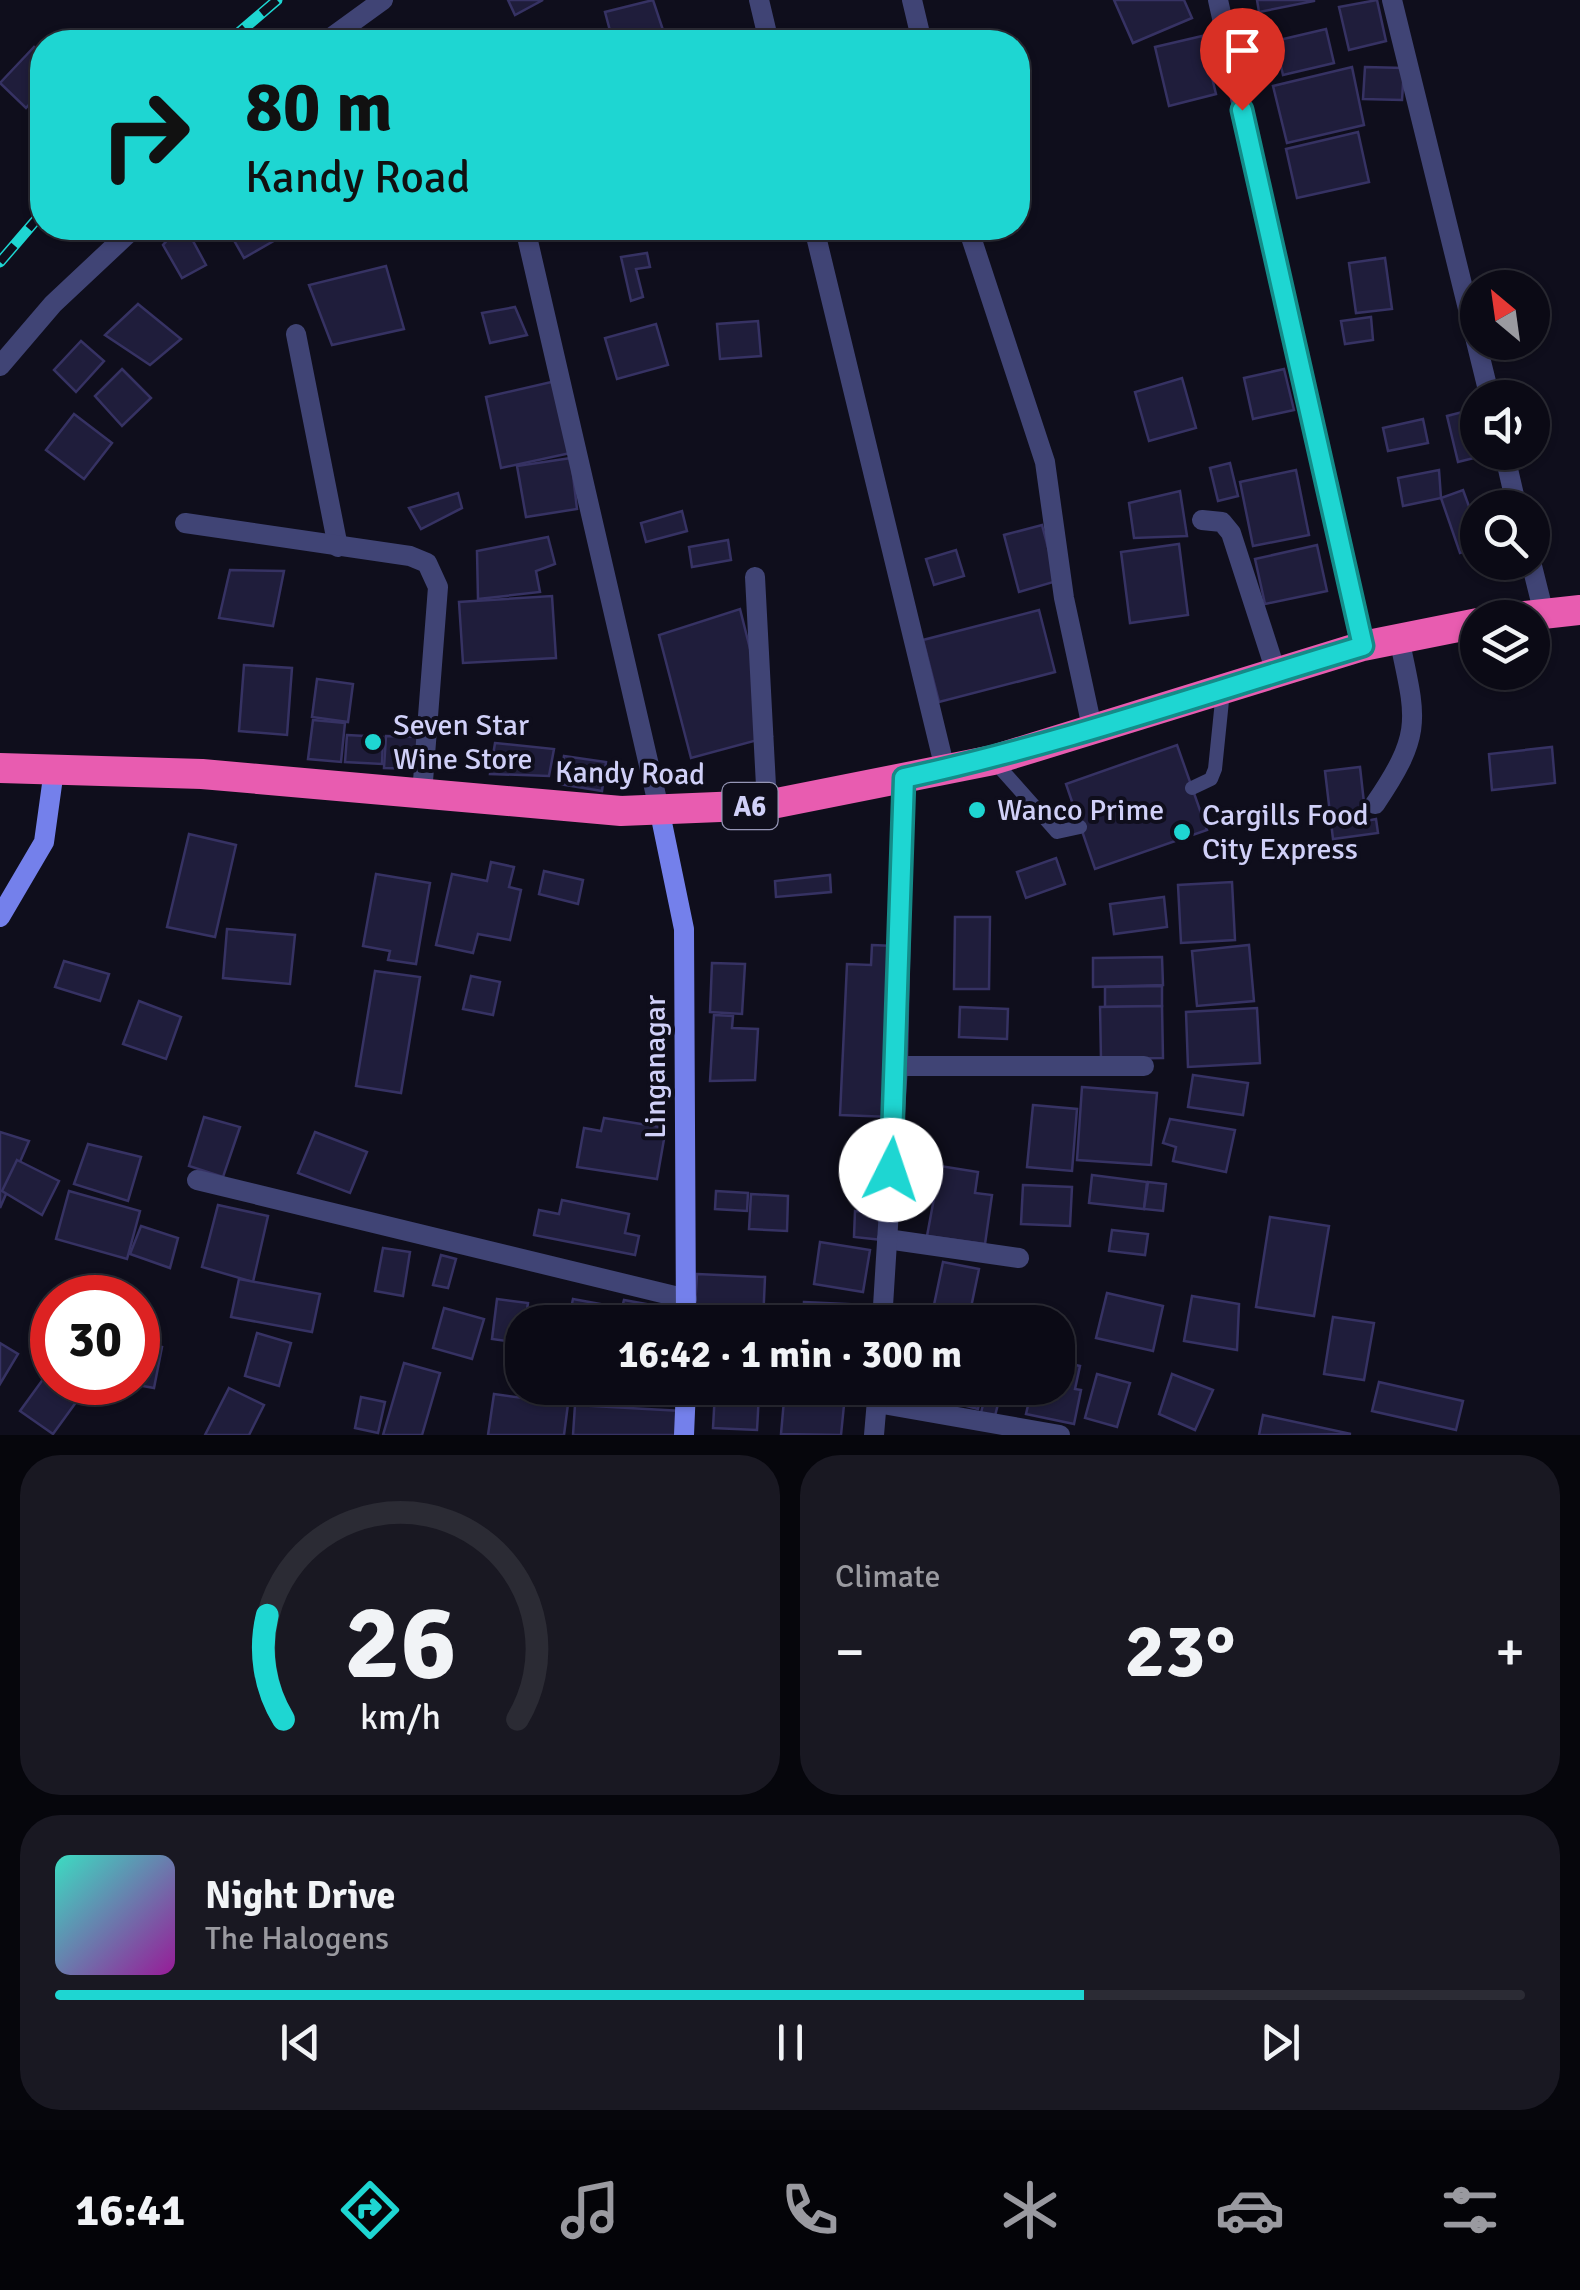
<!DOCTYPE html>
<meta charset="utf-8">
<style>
:root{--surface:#0b0a15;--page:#191822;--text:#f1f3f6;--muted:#9a9aa0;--line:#2b2b34;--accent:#1ed6d2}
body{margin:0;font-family:Signika,sans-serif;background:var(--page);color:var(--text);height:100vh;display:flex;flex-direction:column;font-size:38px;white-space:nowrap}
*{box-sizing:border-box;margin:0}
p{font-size:32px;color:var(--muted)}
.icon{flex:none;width:55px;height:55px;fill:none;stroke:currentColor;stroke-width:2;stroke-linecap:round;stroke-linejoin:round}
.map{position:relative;height:1435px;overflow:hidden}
.side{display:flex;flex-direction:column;gap:20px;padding:20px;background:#06060c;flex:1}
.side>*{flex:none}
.guide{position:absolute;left:30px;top:30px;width:1000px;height:210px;border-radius:40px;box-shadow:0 2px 8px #0004,0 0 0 2px var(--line);background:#1ed6d2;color:#111;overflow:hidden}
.needle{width:65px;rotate:331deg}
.fabs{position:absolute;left:1460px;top:270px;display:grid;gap:20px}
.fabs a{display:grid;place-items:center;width:90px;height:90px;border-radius:50%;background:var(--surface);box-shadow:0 2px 8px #0004,0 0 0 2px var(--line);font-size:50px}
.speed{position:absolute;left:30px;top:1275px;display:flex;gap:20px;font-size:50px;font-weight:700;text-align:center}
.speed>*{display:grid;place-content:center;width:130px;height:130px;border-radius:50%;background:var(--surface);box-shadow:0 2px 8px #0004,0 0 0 2px var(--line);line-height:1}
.speed .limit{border:15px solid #d22;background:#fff;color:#111}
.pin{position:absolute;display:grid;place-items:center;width:85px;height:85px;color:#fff;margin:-102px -42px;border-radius:50% 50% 50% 0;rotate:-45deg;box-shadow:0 0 10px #0007}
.pin .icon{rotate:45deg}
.me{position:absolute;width:110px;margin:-55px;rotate:4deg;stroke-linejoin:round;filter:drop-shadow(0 0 8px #0008)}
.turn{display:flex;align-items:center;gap:35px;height:210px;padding:0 50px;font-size:45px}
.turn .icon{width:130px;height:130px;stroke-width:2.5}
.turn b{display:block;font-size:70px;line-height:85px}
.big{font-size:75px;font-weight:700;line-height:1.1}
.side .widget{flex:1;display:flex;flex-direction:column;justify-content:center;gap:15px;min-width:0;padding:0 35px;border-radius:40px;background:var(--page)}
.side .dial{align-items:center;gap:0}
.dial svg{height:260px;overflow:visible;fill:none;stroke:var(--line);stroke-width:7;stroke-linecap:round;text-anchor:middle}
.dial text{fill:var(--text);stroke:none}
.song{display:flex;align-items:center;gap:30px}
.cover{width:120px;height:120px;border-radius:15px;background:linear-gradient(135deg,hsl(170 70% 55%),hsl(300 70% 35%))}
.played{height:10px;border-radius:5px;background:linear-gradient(90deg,var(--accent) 70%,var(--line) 70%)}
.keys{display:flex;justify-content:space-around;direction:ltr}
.heat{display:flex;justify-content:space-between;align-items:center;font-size:55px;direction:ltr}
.side .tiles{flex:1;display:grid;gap:20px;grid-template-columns:1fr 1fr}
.widget:last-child{grid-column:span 2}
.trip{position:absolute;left:505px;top:1305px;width:570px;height:100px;border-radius:40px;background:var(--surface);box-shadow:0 2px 8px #0004,0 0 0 2px var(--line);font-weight:700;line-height:100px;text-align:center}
.tab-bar{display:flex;height:160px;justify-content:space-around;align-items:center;background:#040408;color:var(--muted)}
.tab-bar .icon{width:70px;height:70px}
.tab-bar .active{color:var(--accent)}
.tab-bar b{font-size:45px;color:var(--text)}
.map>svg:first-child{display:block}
.building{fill:#1f1d3b;stroke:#363263;stroke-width:2.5}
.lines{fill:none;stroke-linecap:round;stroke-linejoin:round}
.lane{stroke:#404475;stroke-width:14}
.street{stroke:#404475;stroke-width:20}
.secondary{stroke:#7480eb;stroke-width:20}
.highway{stroke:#e85cb0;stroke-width:30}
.rail-casing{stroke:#1ed6d2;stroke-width:11}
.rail{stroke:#0f0e1c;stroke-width:8;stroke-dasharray:22;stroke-linecap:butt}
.route-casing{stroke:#148b88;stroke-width:25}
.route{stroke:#1ed6d2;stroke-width:18}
.poi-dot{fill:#1ed6d2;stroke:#0f0e1c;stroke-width:4}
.labels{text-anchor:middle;stroke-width:8;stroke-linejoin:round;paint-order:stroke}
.shield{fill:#0f0e1c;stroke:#9696b6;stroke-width:2.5}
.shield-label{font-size:28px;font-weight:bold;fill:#d0d0f8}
.poi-label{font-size:30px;fill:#d0d0f8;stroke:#0f0e1c;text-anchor:start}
.street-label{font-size:30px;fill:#d0d0f8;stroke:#0f0e1c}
</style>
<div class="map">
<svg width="1580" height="1435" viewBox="0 0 1580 1435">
<rect width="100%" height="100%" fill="#0f0e1c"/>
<g class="building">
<polygon points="508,0 543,0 515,15"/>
<polygon points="653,0 667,42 613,42 605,12"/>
<polygon points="1114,0 1184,0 1192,18 1133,43"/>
<polygon points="1257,0 1314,0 1314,1 1259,12"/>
<polygon points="1377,0 1386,41 1349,50 1339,7"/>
<polygon points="1326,29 1334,63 1283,75 1275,41"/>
<polygon points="1202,36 1216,94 1169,106 1155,47"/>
<polygon points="34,47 42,55 42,90 26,108 0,83"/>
<polygon points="1352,67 1364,125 1287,143 1273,86"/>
<polygon points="1365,67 1404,68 1402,100 1363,99"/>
<polygon points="1358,132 1369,182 1297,198 1286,149"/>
<polygon points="178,228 186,228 206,265 182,278 163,245"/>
<polygon points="227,228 271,228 277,239 244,258"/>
<polygon points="647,253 650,267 636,269 643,297 631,301 621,257"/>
<polygon points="1385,258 1392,309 1356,313 1349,263"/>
<polygon points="386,266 404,329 332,345 309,285"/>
<polygon points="138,304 181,339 150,365 105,335"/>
<polygon points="515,307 527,335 490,343 482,313"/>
<polygon points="1371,317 1373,340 1345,344 1341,321"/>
<polygon points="758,321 761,356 720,359 717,324"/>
<polygon points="656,324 668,365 617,379 605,338"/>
<polygon points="81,341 104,361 76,392 54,370"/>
<polygon points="122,369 151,398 122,426 95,396"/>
<polygon points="1284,369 1294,410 1253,419 1244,378"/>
<polygon points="1182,378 1196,428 1149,441 1135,392"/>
<polygon points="560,380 575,452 501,468 486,397"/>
<polygon points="1478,408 1478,452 1494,453 1458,462 1447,416"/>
<polygon points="74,414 112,443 84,479 46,450"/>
<polygon points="1423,419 1428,443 1388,451 1383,428"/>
<polygon points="571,458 577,509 526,517 517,466"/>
<polygon points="1230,463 1238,496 1218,501 1210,468"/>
<polygon points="1296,470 1309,535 1253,546 1240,482"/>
<polygon points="1439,470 1441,498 1403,506 1398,478"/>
<polygon points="1463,490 1478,531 1478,547 1460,553 1441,498"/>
<polygon points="1180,491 1187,536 1134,538 1129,503"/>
<polygon points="458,493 462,508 421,529 409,508"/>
<polygon points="682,511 687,531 646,542 641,523"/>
<polygon points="1042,525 1057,581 1019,592 1004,535"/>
<polygon points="548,537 555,564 536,571 540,592 478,599 477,551"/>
<polygon points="728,540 731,560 692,567 689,547"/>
<polygon points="1179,544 1188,615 1130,623 1121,552"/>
<polygon points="1317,545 1327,591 1265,604 1255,559"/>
<polygon points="956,550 964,576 934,585 926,559"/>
<polygon points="230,570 284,571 273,626 219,618"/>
<polygon points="552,596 556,658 463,663 459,602"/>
<polygon points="740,609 772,736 691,758 659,635"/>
<polygon points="1039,610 1055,672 939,702 923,640"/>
<polygon points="244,665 292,668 287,735 239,731"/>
<polygon points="317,679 353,684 348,722 312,717"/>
<polygon points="313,720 345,723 341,762 308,759"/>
<polygon points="347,735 383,737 382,764 345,762"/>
<polygon points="386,736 422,737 421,769 384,768"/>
<polygon points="495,743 554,749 549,776 490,774"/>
<polygon points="1177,745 1207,830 1095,869 1066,784"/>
<polygon points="1552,747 1555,783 1492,790 1489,754"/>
<polygon points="564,756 606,762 602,791 559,784"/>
<polygon points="1360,767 1366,821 1376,819 1378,833 1333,839 1325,771"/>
<polygon points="189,834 236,845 215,937 167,927"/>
<polygon points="1056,858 1065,884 1026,898 1017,872"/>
<polygon points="491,862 514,867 509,887 521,890 510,940 478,934 473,953 436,945 452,874 487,881"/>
<polygon points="544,871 583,880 578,904 539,894"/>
<polygon points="376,874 430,883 416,964 388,960 390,951 363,946"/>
<polygon points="830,875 831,892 776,897 775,881"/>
<polygon points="1232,882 1235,940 1181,943 1178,885"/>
<polygon points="1164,897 1167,927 1114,934 1110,904"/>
<polygon points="955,917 990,917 989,989 954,989"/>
<polygon points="227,929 295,935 290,984 223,978"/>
<polygon points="872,945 894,946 891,1117 840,1115 847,964 871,965"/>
<polygon points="1249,945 1254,1001 1197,1006 1192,951"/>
<polygon points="1162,957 1163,985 1093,987 1093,958"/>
<polygon points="64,961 109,974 100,1001 55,987"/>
<polygon points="712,963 745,964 742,1014 710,1012"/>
<polygon points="375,971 420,977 401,1093 356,1086"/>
<polygon points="471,976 500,982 493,1015 463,1009"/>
<polygon points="1162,986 1162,1006 1105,1007 1105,987"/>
<polygon points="139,1001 181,1017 166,1059 123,1044"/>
<polygon points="1162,1006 1163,1058 1101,1059 1100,1007"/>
<polygon points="960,1007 1008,1009 1007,1039 959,1037"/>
<polygon points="1257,1008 1260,1063 1188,1067 1186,1012"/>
<polygon points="714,1015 733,1016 732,1028 758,1029 755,1080 710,1081"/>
<polygon points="1193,1075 1248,1083 1243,1115 1188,1107"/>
<polygon points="1082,1087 1157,1093 1151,1165 1077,1160"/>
<polygon points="1033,1105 1077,1109 1072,1171 1027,1167"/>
<polygon points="204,1117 240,1127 223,1177 189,1166"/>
<polygon points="604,1118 666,1128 657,1179 577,1167 584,1128 601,1131"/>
<polygon points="1170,1119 1235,1130 1226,1172 1173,1161 1176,1147 1163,1143"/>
<polygon points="0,1132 29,1141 0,1208"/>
<polygon points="315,1132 367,1152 350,1193 298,1173"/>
<polygon points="88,1144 141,1157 128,1201 74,1184"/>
<polygon points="17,1160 59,1181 42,1215 2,1191"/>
<polygon points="940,1166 978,1172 975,1193 992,1195 985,1244 927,1236"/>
<polygon points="1092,1175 1147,1182 1144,1209 1089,1203"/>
<polygon points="1148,1182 1166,1184 1163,1211 1144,1209"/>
<polygon points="1023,1185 1072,1187 1070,1226 1021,1224"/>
<polygon points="69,1191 140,1211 127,1259 56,1239"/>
<polygon points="716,1191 748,1193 747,1211 715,1209"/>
<polygon points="751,1194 788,1196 787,1231 749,1229"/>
<polygon points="562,1200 629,1214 625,1233 639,1236 635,1255 534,1235 539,1210 559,1214"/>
<polygon points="218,1205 268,1216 253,1282 202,1267"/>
<polygon points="855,1211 885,1214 883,1240 854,1237"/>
<polygon points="1270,1217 1329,1226 1314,1316 1256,1307"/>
<polygon points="141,1226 178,1238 170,1268 130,1254"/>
<polygon points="1112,1230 1148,1234 1145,1255 1109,1251"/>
<polygon points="820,1242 870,1250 863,1292 814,1284"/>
<polygon points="383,1248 410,1252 403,1296 375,1291"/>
<polygon points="441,1255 456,1259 448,1288 433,1285"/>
<polygon points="943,1262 979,1269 968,1322 931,1319"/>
<polygon points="697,1274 765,1277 763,1322 694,1322"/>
<polygon points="239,1279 320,1294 312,1332 231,1317"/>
<polygon points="1107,1293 1163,1306 1153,1351 1096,1338"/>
<polygon points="1192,1296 1239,1304 1237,1350 1184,1341"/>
<polygon points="497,1299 528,1303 522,1343 492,1339"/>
<polygon points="573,1299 622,1308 624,1300 668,1308 665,1322 568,1322"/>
<polygon points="804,1302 866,1305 865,1322 803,1322"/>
<polygon points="444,1308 484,1319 472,1359 433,1348"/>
<polygon points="1333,1317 1374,1323 1364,1380 1324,1374"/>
<polygon points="257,1333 291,1343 279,1386 245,1376"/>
<polygon points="138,1342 162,1347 154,1388 121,1382 138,1382"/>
<polygon points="0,1343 18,1354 0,1384"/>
<polygon points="1058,1361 1080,1366 1075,1389 1081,1390 1074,1424 1026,1414 1032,1388 1058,1388"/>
<polygon points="404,1363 440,1373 422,1435 383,1435"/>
<polygon points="49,1371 52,1382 66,1382 82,1394 53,1434 20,1411"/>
<polygon points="1097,1374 1130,1383 1117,1427 1085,1418"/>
<polygon points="1172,1374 1213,1390 1195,1430 1159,1414"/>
<polygon points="1379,1382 1463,1401 1456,1430 1372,1411"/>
<polygon points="229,1388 264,1405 249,1435 205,1435"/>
<polygon points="581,1388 621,1388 620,1404 580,1403"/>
<polygon points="711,1388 778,1388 777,1395 759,1394 757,1430 713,1428 715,1392"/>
<polygon points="917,1388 983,1388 978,1409 915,1393"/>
<polygon points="494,1394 568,1404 564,1435 488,1435"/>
<polygon points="985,1396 999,1400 995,1416 981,1413"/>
<polygon points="361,1397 385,1402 378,1433 355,1428"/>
<polygon points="784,1400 844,1405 841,1435 781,1434"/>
<polygon points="575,1405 682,1411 680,1435 573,1435"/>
<polygon points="1263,1415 1351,1434 1259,1435"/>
</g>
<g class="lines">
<g class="lane">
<polyline points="994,761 1057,832 1080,827"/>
<polyline points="1192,788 1211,779 1215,769 1223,691"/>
</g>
<g class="street">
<polyline points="759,0 769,42"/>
<polyline points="912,0 922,42"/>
<polyline points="1218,0 1363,646"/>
<polyline points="1392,0 1490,398"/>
<polyline points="325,42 383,0"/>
<polyline points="525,228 660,813"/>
<polyline points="814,228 945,769"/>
<polyline points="968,228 1045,462 1064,598 1093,732"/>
<polyline points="296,334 338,547"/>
<polyline points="0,366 53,304 134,228"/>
<polyline points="1504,452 1517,508"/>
<polyline points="1202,520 1222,522 1231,533 1276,672"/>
<polyline points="185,523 410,556 427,563 438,587 422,794"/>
<polyline points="1531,562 1543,610"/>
<polyline points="755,577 767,805"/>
<path d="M 1375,804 C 1424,732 1416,719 1399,638"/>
<polyline points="898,1066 1144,1066"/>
<polyline points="197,1180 687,1299"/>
<polyline points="887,1239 1019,1258"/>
<polyline points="882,1322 898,1066 904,778"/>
<polyline points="877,1403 1060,1435"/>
<polyline points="874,1435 878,1388"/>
</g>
<g class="secondary">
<polyline points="660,813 684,929 686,1322"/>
<polyline points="0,917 44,842 54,770"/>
<polyline points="684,1435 686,1388"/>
</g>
<g class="highway">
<polyline points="1506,618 1580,610"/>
<polyline points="0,768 202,774 621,811 767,805 993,760 1363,646 1478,623"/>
</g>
<defs>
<g id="rail">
<polyline points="228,42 277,0"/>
<polyline points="0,262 42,213"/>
</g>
</defs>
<use href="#rail" class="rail-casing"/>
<use href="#rail" class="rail"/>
</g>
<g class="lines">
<defs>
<path id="route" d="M 891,1170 L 904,778 C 1061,744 1209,692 1363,646 L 1242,110"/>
</defs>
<use href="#route" class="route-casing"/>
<use href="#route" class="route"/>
</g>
<g class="poi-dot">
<circle cx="373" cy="742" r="10"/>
<circle cx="977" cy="810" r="10"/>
<circle cx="1182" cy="832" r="10"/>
</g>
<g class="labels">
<rect class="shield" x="722.5" y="783" width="55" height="46" rx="8"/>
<g class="shield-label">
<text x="750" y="816">A6</text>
</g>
<g class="poi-label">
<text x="393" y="735">Seven Star<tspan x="393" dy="34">Wine Store</tspan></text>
<text x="997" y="820">Wanco Prime</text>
<text x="1202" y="825">Cargills Food<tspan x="1202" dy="34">City Express</tspan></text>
</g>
<g class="street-label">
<text transform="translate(630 773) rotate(1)" y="10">Kandy Road</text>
<text transform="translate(655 1067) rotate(-90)" y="10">Linganagar</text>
</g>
</g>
</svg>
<div class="fabs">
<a><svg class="needle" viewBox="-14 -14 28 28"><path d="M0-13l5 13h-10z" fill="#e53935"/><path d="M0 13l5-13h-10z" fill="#9a9aa0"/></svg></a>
<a><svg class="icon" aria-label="sound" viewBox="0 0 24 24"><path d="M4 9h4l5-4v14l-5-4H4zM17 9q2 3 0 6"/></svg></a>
<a><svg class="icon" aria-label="search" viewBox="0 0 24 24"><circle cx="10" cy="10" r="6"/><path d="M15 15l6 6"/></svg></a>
<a><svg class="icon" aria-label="layers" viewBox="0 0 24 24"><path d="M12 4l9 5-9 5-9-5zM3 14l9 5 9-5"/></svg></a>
</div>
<div class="speed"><div class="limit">30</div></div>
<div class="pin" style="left:1242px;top:110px;background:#d93025"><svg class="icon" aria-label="arrive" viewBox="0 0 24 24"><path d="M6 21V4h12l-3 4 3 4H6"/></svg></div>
<svg class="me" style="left:891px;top:1170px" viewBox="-20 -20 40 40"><circle r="19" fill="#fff"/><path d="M0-13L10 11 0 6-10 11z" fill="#1ed6d2"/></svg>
<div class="trip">16:42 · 1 min · 300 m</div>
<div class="guide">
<div class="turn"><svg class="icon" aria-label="right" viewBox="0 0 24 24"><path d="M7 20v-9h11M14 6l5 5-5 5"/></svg><div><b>80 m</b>Kandy Road</div></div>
</div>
</div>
<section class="side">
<div class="tiles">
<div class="widget dial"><svg viewBox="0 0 100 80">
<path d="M14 69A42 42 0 1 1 86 69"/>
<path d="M14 69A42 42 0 0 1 9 37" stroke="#1ed6d2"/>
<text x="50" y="56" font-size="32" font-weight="700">26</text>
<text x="50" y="72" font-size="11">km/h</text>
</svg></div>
<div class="widget"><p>Climate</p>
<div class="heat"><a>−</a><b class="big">23°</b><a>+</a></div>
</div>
<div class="widget">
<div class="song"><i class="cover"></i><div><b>Night Drive</b><p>The Halogens</p></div></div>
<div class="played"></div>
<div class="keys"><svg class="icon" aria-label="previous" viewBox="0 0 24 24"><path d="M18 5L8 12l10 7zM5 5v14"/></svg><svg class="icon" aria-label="pause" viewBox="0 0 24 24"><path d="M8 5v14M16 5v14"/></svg><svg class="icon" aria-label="next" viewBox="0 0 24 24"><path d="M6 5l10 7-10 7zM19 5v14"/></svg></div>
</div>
</div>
</section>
<nav class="tab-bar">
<b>16:41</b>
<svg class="icon active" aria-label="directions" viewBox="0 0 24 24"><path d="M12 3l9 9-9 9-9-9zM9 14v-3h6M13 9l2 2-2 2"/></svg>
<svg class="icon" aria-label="music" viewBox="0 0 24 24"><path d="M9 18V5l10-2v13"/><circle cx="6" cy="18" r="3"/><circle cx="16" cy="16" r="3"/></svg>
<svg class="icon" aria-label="phone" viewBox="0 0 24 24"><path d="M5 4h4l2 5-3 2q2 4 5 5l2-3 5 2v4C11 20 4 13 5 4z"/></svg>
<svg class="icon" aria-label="climate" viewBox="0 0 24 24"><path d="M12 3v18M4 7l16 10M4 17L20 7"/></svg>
<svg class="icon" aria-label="car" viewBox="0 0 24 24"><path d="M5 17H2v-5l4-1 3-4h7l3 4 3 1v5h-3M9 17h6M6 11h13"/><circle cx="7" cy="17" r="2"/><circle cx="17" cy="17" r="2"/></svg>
<svg class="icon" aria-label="filters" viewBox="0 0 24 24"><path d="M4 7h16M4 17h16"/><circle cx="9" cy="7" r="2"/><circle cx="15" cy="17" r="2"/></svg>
</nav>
